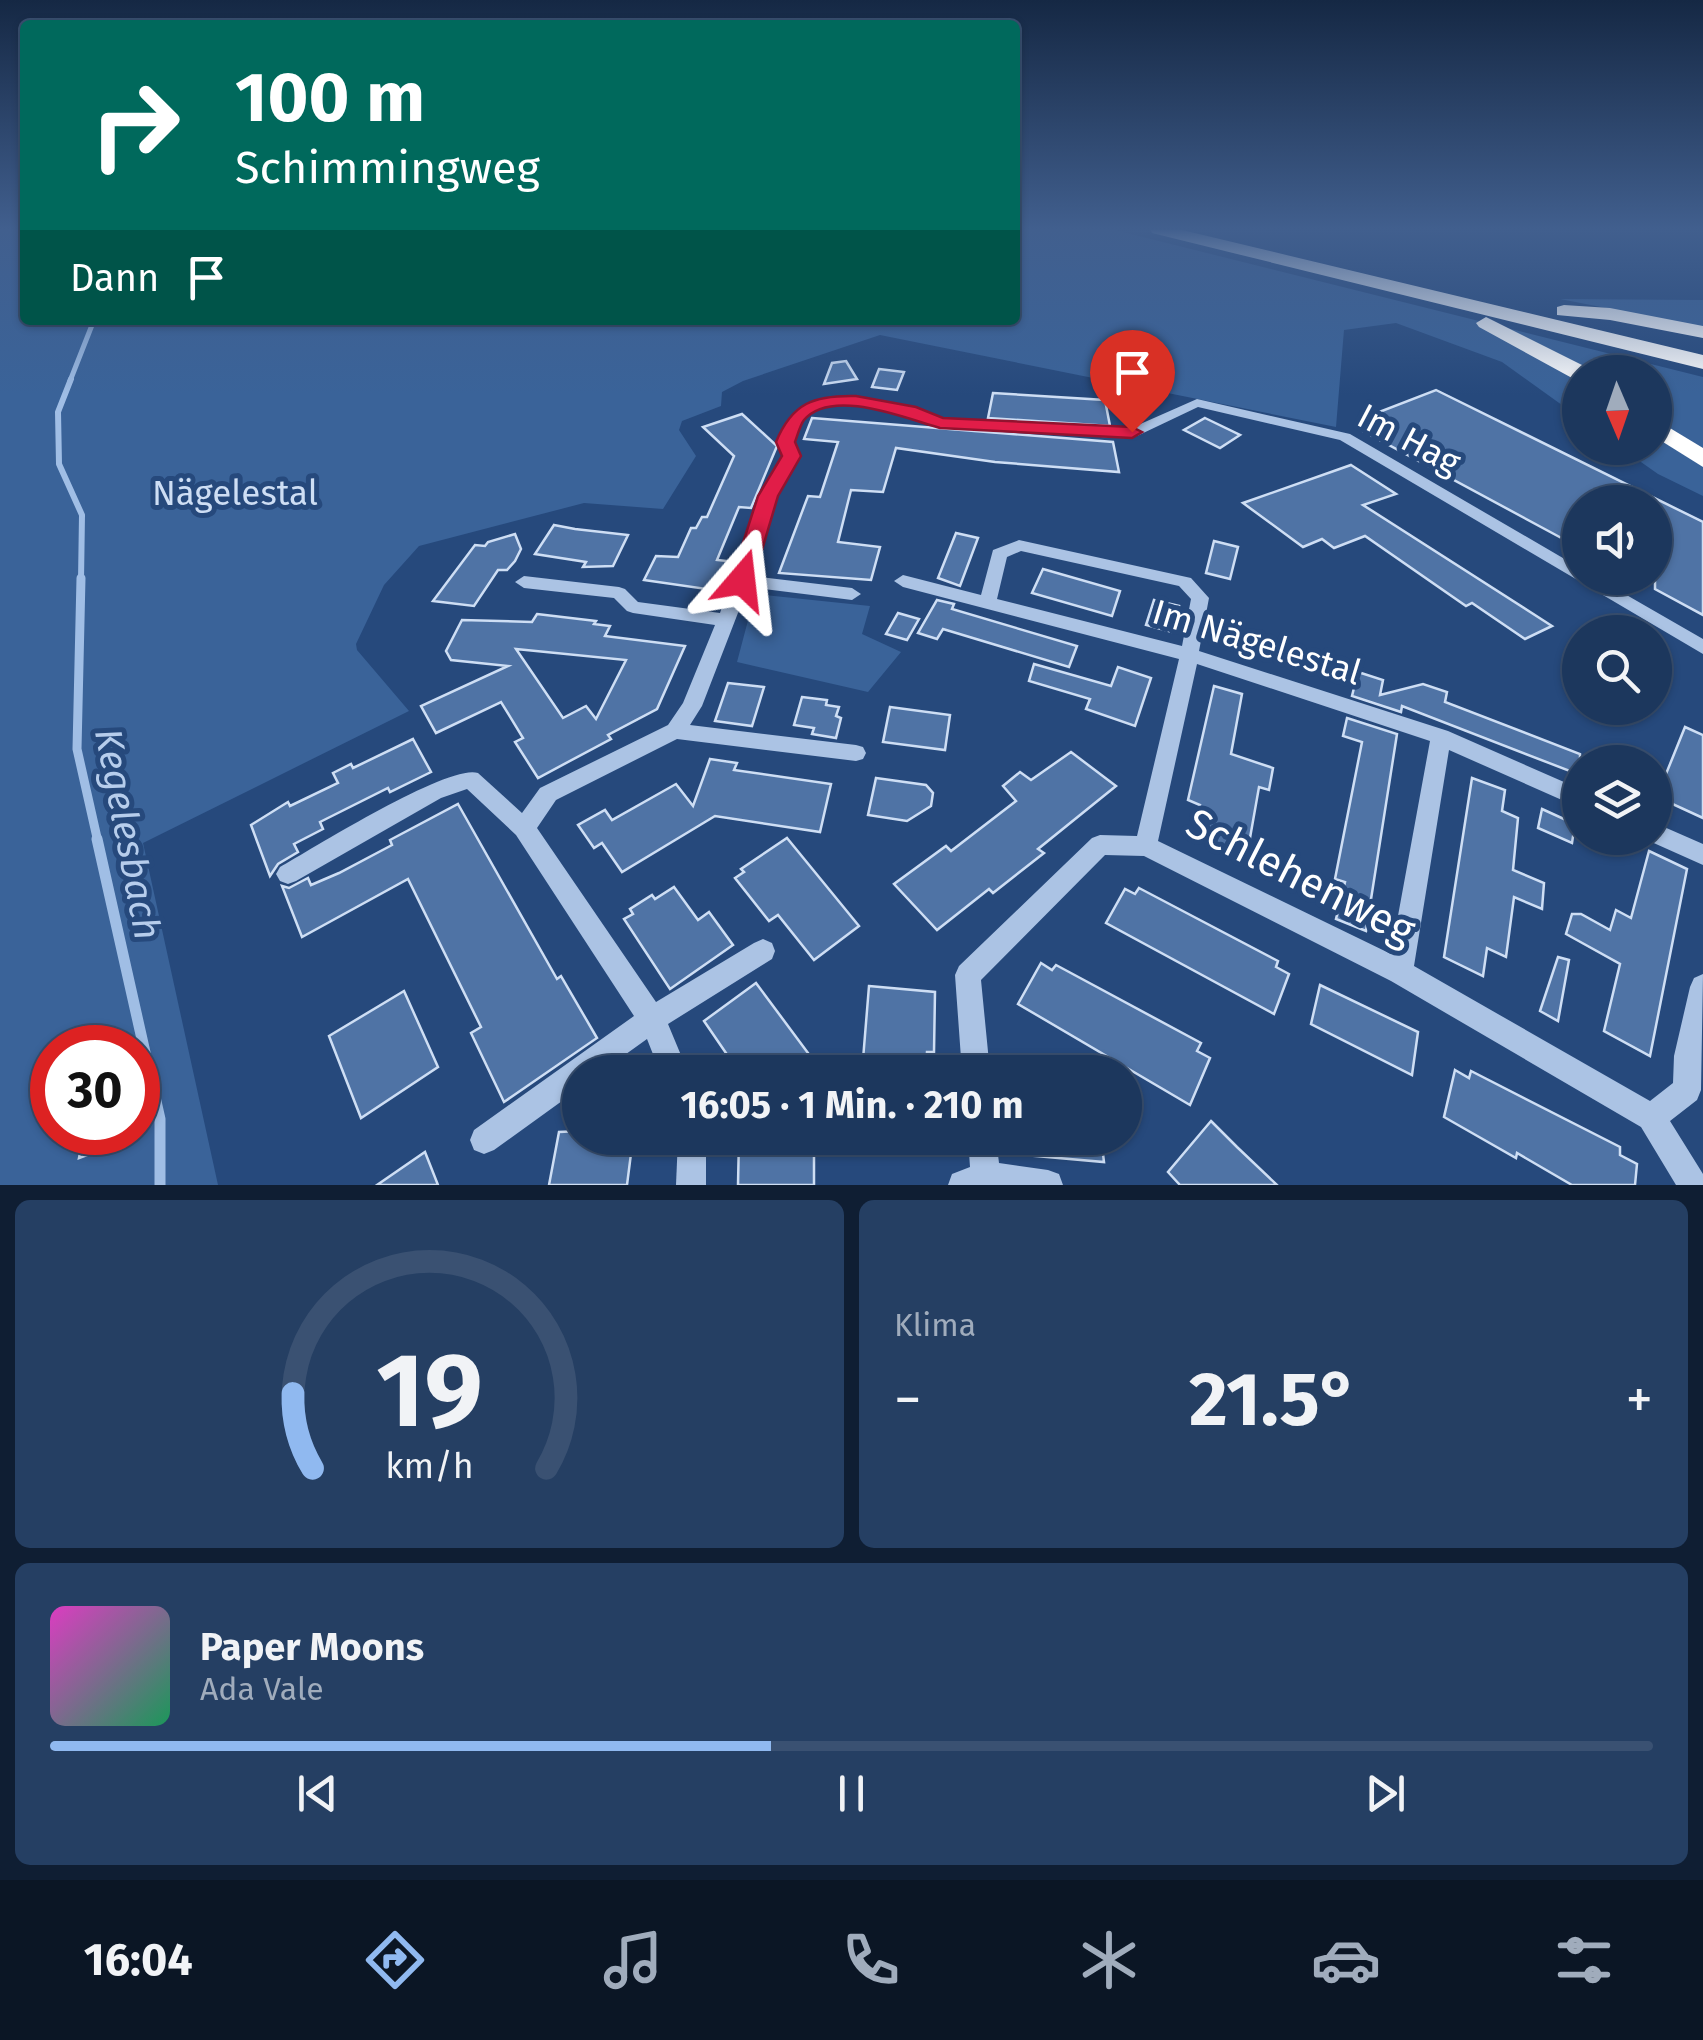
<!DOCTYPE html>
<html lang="de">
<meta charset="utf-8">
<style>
:root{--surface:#1c375d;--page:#253f63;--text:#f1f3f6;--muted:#a0acbc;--line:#3a5172;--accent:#90b9f0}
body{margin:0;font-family:"Fira Sans",sans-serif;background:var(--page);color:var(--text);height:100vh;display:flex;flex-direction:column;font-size:38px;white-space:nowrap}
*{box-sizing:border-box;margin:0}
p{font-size:32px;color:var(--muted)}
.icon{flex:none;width:55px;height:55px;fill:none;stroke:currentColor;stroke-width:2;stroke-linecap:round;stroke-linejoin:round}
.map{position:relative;height:1185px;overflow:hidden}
.details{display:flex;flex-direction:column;gap:15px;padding:15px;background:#0f1e33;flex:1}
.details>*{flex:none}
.top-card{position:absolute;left:20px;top:20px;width:1000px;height:305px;border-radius:10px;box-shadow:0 2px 8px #0004,0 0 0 2px var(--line);background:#00695c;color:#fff;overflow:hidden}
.needle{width:65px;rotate:178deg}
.controls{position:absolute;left:1562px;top:355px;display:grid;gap:20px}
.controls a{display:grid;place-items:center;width:110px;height:110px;border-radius:50%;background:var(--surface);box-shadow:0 2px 8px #0004,0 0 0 2px var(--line);font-size:50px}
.speed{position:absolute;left:30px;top:1025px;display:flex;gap:20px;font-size:50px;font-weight:700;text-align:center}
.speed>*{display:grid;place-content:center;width:130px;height:130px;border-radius:50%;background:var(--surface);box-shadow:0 2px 8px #0004,0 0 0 2px var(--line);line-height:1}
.speed .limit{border:15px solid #d22;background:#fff;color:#111}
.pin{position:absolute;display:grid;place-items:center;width:85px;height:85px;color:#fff;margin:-102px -42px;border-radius:50% 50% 50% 0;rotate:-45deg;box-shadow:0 0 10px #0007}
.pin .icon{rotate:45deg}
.me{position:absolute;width:110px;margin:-55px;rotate:17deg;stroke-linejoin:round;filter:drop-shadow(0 0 8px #0008)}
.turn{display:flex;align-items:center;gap:35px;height:210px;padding:0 50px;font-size:45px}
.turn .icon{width:130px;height:130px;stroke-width:2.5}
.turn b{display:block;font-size:70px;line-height:85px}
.then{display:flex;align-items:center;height:95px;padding:0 50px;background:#0003;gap:20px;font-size:38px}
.big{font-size:75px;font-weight:700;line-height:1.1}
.details .tile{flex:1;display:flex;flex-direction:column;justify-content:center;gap:15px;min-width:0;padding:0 35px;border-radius:15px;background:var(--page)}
.details .dial{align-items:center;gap:0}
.dial svg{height:260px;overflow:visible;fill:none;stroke:var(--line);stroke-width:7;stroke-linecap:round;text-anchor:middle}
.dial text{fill:var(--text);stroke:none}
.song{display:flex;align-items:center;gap:30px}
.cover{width:120px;height:120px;border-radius:15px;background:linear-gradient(135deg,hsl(310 70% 55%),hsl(150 70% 35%))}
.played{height:10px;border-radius:5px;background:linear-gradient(90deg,var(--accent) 45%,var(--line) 45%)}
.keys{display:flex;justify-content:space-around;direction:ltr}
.heat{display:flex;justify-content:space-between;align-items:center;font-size:55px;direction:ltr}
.details .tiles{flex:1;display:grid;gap:15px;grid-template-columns:1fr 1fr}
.tile:last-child{grid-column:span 2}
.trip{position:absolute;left:562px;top:1055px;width:580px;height:100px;border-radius:50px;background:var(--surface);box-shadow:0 2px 8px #0004,0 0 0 2px var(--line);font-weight:700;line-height:100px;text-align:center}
.menu{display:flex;height:160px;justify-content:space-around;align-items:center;background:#0b1625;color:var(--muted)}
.menu .icon{width:70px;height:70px}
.menu .current{color:var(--accent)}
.menu b{font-size:45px;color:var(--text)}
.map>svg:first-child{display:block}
.green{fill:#3a6399;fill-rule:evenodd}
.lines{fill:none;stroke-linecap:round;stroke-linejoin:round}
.stream-far3{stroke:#a0bee5;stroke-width:5}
.stream-far2{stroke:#a0bee5;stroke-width:6}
.stream-far1{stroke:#a0bee5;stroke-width:9}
.stream{stroke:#a0bee5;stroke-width:11}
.building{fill:#4f73a5;stroke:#cedef4;stroke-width:2.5;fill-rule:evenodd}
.minor{fill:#abc3e4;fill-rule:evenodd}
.highway{fill:#fff;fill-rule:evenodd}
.route{fill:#e11d48;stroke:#92132f;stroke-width:2.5}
.labels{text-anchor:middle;stroke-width:10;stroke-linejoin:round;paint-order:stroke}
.street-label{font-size:35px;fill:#fff;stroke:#26497c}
.park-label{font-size:35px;fill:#cedef4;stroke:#26497c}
.water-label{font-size:38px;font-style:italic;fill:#b6cdec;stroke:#26497c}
.near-street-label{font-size:42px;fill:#fff;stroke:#26497c}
</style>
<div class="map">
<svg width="1703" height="1185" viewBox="0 0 1703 1185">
<rect width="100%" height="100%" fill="#26497c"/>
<g class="green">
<path d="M 0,229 L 25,229 L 25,320 L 1015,320 L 1015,229 L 1111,229 L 1703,377 L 1703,496 L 1658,474 L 1621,448 L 1655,448 L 1655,372 L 1580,372 L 1580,418 L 1502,362 L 1396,323 L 1344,330 L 1336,427 L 880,335 L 743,381 L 722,392 L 721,406 L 682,421 L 679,430 L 696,456 L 663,509 L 584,503 L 419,546 L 384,585 L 356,644 L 357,650 L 409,711 L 143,843 L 218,1185 L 0,1185 ZM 52,1048 L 138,1048 L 138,1132 L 52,1132 Z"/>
<polygon points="1560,299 1703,300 1703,327"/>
<polygon points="755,594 870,606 862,634 901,652 868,692 737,662"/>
</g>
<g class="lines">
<polyline class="stream-far3" points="70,381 94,320"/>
<polyline class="stream-far2" points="71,379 58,412 59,464 82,515 81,580"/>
<polyline class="stream-far1" points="81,578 77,749 98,842"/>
<polyline class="stream" points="97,839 160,1119 160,1185"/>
</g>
<g class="building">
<polygon points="846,361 857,379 824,384 832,363"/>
<polygon points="879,369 904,372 897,390 872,387"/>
<polygon points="1436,390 1703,522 1703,615 1655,589 1655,502 1580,502 1580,548 1363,431 1373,426 1361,419"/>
<polygon points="993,393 1105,400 1110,426 988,418"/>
<polygon points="742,414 777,446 751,508 739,507 717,560 727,561 713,590 644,580 656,556 678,557 691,528 696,528 702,517 707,517 734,456 703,427"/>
<polygon points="812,418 1113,442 1119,472 995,462 896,448 883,492 851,490 838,542 880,547 871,580 779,573 808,496 820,497 838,442 804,439"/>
<polygon points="1205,418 1240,435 1220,448 1184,430"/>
<polygon points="1351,465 1396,494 1363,505 1552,626 1525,639 1472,603 1466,606 1365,536 1334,548 1322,539 1303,547 1243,503"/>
<polygon points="554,525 575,529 628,535 613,566 583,567 586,562 535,554"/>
<polygon points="956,533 978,538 960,586 938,578"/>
<polygon points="515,534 521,549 515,561 507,570 498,570 474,606 433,601 475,545 485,546 488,542"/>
<polygon points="1214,541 1238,547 1230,579 1206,573"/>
<polygon points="1043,569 1120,591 1112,616 1032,593"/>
<polygon points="937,600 954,604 952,609 1077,646 1069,667 943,629 937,639 918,633"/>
<polygon points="1154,600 1179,606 1172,632 1146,625"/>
<polygon points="898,613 919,619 907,640 886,634"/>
<path d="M 537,614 L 596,621 L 594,624 L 610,626 L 605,636 L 685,646 L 657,709 L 608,735 L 611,739 L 538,778 L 515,742 L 523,738 L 501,702 L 436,733 L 421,706 L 508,666 L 451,660 L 446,651 L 462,620 L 532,622 ZM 516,649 L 626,660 L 596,719 L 586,706 L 563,718 Z"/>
<polygon points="1034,664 1111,686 1118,667 1151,678 1135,726 1086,709 1090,699 1029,681"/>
<polygon points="1358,672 1383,680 1380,695 1423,684 1447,692 1445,702 1580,754 1580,775 1402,706 1401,712 1352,696"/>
<polygon points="728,683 764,687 752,726 715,721"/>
<polygon points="1214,686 1242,694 1231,754 1273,768 1269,790 1259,787 1247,855 1240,853 1239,858 1221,852 1222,846 1214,843 1217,830 1196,823 1200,805 1188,800"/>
<polygon points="802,697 827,700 826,705 839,707 836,716 841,718 836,738 812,734 814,728 794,725"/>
<polygon points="890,707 950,715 945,750 883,742"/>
<polygon points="1347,718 1397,734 1366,931 1336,919 1345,882 1335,879 1362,742 1343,736"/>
<polygon points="1685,727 1703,735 1703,818 1655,796 1655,770 1666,774"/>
<polygon points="413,739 431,772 390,792 388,788 320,822 323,829 294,844 298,852 278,864 270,876 251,825 288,802 290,806 338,783 333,773 351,764 353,768"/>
<polygon points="1071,752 1116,786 1038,849 1044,853 993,893 989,889 937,930 894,884 946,846 951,851 1016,801 1003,786 1020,772 1031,780"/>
<polygon points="710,759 737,763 734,770 831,784 820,832 715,816 622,872 602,843 594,848 578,825 605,810 612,820 676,784 693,806"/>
<polygon points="876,778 926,785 933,793 931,806 907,821 868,815"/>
<polygon points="1472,778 1505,790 1502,811 1518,818 1513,870 1544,883 1542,909 1514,897 1506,957 1487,948 1483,976 1444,957"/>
<polygon points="458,804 557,979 561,976 597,1038 504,1102 471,1033 481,1027 408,879 302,937 282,886 289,888 308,878 311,885 339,873 392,845 390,840"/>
<polygon points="1542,809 1575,824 1572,843 1538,828"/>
<polygon points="787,838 859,926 814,960 778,915 769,921 735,878 744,872 741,869"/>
<polygon points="1649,851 1687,869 1650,1056 1604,1031 1620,964 1566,934 1572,914 1581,914 1610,930 1616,910 1631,918"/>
<polygon points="674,887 698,920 709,912 733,945 670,989 624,919 633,914 630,909 652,895 655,899"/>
<polygon points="1139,888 1278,961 1276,967 1289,974 1274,1014 1106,923 1125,889 1135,894"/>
<polygon points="1558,957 1569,960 1558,1021 1540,1011"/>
<polygon points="1041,963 1052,970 1056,965 1201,1043 1197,1051 1210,1058 1190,1105 1018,1004"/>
<polygon points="756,983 808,1053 784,1072 739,1072 704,1021"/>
<polygon points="1320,985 1418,1032 1412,1075 1311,1024"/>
<polygon points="869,986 935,992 934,1052 927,1052 926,1072 862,1072"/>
<polygon points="404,991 438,1067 361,1118 329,1036"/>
<polygon points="1455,1070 1469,1078 1471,1071 1620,1147 1620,1155 1637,1164 1635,1185 1572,1185 1517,1153 1516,1158 1444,1117"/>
<polygon points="1211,1121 1237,1147 1277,1185 1180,1185 1168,1172"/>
<polygon points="580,1131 580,1138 633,1138 627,1185 549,1185 559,1132"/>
<polygon points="84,1132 142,1132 142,1135 79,1158"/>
<polygon points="739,1138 814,1138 814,1185 738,1185"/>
<polygon points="1000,1138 1101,1138 1104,1162 1002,1153"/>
<polygon points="425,1152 438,1185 377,1185"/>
</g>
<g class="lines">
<g class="minor">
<path d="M 843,396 L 886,402 L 942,419 L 1117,430 L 1129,429 L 1197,399 L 1350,434 L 1580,568 L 1580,578 L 1597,578 L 1703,639 L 1703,654 L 1340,440 L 1198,407 L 1137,436 L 1117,438 L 940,427 L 885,410 L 843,404 L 812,411 L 800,423 L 793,442 L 799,456 L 776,496 L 752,576 L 852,588 L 861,594 L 852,600 L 748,587 L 702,706 L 690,725 L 856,745 L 863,747 L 866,753 L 863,759 L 856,761 L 677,739 L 556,800 L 537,828 L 656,1002 L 754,943 L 763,939 L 772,943 L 775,951 L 772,959 L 668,1024 L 688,1072 L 660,1072 L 647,1039 L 601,1072 L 580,1072 L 580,1088 L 494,1150 L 484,1154 L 474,1150 L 470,1140 L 474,1130 L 634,1016 L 516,835 L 467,789 L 441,798 L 296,881 L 288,884 L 280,881 L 276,874 L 280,867 C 312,849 449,763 478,773 L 522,813 L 540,788 L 668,725 L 683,703 L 715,625 L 633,613 L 627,611 L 614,598 L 524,588 L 515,582 L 524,576 L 619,587 L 625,589 L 638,602 L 720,613 L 760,496 L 785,456 L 779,442 C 789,409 810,399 843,396 Z"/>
<path d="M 1019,540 L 1191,578 L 1209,598 L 1199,651 L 1448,731 L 1580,789 L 1580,808 L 1449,750 L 1414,966 L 1650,1101 L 1673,1083 L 1674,1056 L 1690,987 L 1694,978 L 1703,974 L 1701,1090 L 1697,1100 L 1670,1121 L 1703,1174 L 1703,1185 L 1676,1185 L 1641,1127 L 1391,981 L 1144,856 L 1105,855 L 981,980 L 990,1072 L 962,1072 L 955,975 L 959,966 L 1092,838 L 1100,835 L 1137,836 L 1179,659 L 903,587 L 894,581 L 903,575 L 981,595 L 993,550 ZM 1021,551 L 1179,586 L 1191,599 L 1182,646 L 997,599 L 1007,557 ZM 1197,664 L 1430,741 L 1391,954 L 1158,841 Z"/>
<polygon points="1655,823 1703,844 1703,865 1647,840 1646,838 1655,838"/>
<polygon points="678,1138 706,1138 706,1185 676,1185"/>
<polygon points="968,1138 996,1138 999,1163 1048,1170 1059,1174 1063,1185 948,1185 952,1174 970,1167"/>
</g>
<g class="highway">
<polygon points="1150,229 1178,229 1703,355 1703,369 1152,233"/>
<polygon points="1564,305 1610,308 1703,326 1703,338 1610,320 1557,315 1557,307"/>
<polygon points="1486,317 1588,368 1591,372 1580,372 1580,380 1572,378 1479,327 1476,323"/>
<polygon points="1655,419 1703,448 1703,467 1655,437"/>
</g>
</g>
<linearGradient id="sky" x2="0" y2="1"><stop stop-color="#152844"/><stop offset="0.58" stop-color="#415f8e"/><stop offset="1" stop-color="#415f8e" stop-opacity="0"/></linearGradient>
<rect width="1703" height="395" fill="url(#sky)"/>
<path class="route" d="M 856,396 L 916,407 L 943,418 L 1132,427 L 1142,432 L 1132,438 L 940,428 C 907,419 832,387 804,420 C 800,425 797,437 795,442 L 801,456 L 778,496 L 753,580 L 750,586 L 734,586 L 731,580 L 758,496 L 782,456 L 776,442 C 792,403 814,395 856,396 Z"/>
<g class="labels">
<g class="street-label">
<text transform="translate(1409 439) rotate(28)" y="12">Im Hag</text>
<text transform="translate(1257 642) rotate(17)" y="12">Im Nägelestal</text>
</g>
<g class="park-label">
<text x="235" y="505">Nägelestal</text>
</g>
<g class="water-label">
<text transform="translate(128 834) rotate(79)" y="13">Kegelesbach</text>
</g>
<g class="near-street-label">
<text transform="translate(1301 876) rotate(27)" y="15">Schlehenweg</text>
</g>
</g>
</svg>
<div class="controls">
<a><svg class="needle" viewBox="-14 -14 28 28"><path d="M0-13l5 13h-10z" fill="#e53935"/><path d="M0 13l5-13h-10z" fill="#a0acbc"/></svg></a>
<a><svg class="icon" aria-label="sound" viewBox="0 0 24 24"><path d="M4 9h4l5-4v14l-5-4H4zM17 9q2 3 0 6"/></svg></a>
<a><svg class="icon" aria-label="search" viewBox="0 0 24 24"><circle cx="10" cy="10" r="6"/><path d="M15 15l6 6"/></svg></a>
<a><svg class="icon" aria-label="layers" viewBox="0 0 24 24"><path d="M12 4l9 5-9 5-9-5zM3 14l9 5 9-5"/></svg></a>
</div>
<div class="speed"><div class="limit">30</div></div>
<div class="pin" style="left:1132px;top:432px;background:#d93025"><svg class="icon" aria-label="arrive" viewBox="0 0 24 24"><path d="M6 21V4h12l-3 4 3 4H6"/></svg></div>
<svg class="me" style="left:742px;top:580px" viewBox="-20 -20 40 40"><path d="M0-17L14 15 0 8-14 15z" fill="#e11d48" stroke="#fff" stroke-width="4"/></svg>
<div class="trip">16:05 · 1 Min. · 210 m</div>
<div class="top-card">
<div class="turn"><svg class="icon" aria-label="right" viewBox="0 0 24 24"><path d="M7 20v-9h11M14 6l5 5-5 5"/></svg><div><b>100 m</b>Schimmingweg</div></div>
<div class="then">Dann<svg class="icon" aria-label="arrive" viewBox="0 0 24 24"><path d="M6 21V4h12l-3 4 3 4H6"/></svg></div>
</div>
</div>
<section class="details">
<div class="tiles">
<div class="tile dial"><svg viewBox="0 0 100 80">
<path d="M14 69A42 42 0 1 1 86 69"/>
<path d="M14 69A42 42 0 0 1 8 46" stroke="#90b9f0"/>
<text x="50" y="56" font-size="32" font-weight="700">19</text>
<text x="50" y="72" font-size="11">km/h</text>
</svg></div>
<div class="tile"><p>Klima</p>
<div class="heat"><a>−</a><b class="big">21.5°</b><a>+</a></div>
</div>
<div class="tile">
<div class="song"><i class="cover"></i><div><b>Paper Moons</b><p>Ada Vale</p></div></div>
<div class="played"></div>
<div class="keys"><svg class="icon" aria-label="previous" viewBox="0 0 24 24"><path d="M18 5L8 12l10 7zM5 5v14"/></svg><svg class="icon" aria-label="pause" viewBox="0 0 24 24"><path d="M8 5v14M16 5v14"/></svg><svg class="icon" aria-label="next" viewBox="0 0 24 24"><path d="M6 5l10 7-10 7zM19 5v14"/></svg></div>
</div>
</div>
</section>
<nav class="menu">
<b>16:04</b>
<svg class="icon current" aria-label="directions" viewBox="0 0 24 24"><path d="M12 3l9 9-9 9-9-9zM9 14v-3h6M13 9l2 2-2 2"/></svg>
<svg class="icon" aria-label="music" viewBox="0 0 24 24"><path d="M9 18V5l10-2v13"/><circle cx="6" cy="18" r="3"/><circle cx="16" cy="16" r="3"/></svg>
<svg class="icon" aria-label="phone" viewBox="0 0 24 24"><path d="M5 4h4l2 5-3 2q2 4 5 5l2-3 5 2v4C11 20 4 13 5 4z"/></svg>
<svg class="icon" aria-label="climate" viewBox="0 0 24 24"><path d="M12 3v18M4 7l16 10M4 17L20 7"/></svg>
<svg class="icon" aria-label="car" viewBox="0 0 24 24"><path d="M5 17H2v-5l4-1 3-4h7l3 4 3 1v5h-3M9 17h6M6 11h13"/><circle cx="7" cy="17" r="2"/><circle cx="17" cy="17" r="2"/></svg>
<svg class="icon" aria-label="filters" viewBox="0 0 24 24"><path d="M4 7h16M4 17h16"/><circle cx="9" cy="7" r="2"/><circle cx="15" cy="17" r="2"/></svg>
</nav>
